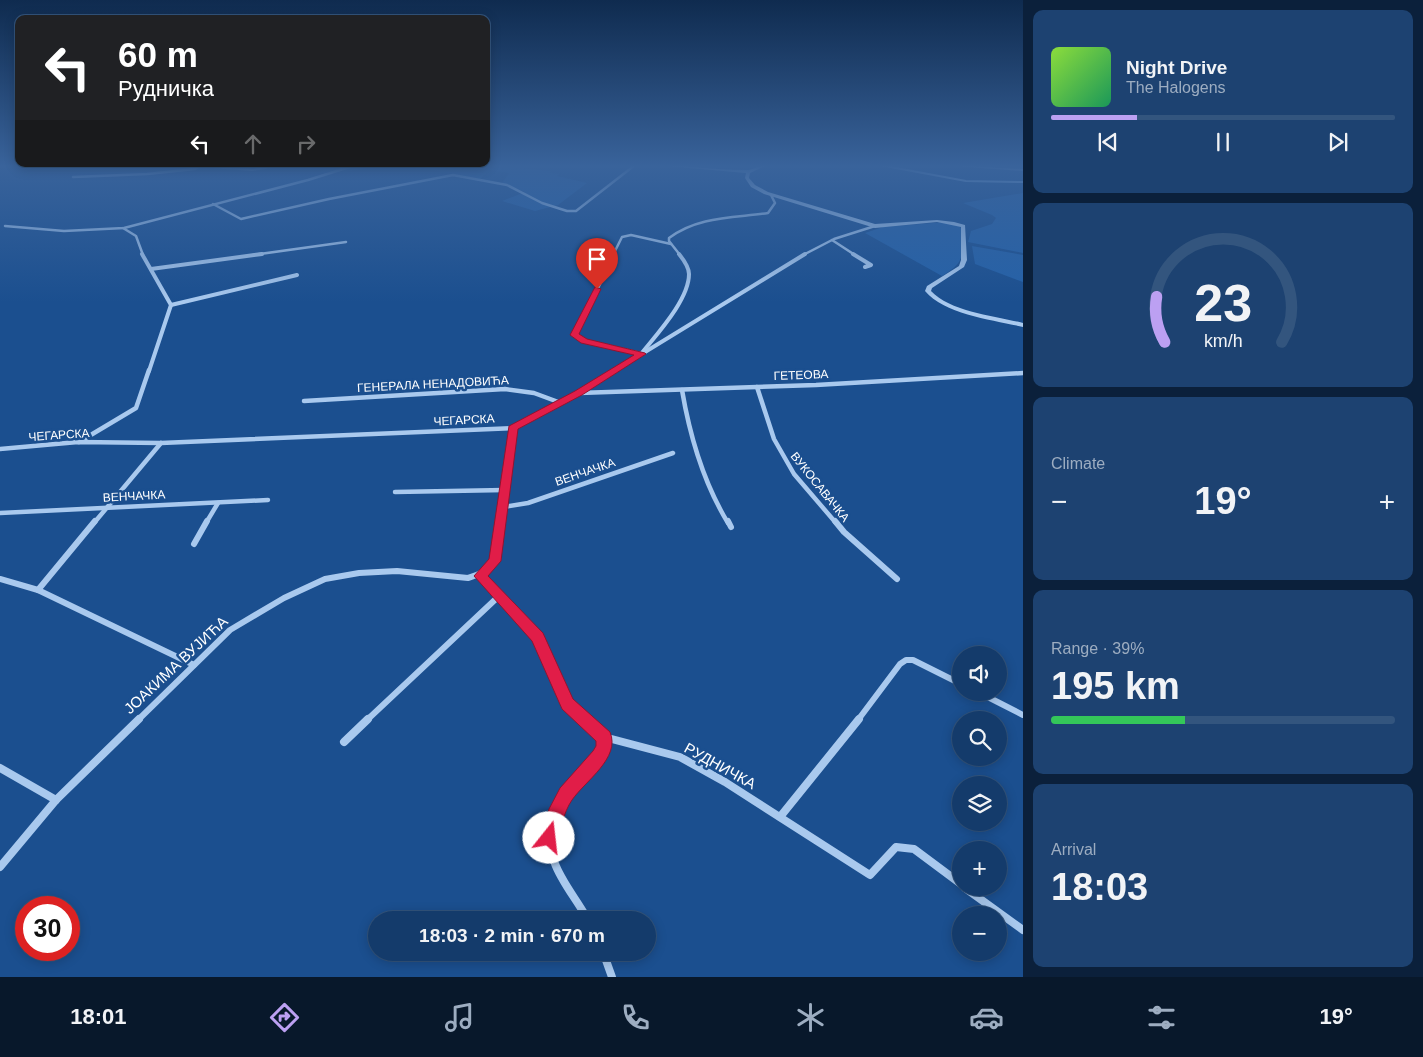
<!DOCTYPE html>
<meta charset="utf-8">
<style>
:root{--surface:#143b6b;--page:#1d4271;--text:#f1f3f6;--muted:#9dadc1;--line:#33557e;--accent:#bca0f2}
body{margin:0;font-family:Arial,sans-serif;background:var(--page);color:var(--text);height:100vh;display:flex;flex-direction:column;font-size:19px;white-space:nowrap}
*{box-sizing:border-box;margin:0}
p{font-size:16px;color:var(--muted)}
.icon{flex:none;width:28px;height:28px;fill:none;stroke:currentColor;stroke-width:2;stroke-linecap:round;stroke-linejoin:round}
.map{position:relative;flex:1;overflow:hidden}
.drawer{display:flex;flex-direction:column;gap:10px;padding:10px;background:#0b203b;width:400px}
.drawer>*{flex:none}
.guide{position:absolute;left:15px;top:15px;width:475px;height:152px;border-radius:10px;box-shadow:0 2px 12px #0003,0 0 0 1px var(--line);background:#202124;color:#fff;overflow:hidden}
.tools{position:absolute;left:952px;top:646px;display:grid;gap:10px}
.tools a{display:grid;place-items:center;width:55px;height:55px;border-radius:50%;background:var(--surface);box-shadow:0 2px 12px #0003,0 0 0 1px var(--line);font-size:25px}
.speed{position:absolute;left:15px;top:896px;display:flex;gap:10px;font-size:25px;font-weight:700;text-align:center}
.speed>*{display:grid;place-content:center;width:65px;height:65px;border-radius:50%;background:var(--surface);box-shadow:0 2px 12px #0003,0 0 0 1px var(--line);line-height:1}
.speed .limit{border:8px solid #d22;background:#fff;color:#111}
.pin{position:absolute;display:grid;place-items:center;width:42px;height:42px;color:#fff;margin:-51px -21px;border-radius:50% 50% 50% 0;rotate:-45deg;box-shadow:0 0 5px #0007}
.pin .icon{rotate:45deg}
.me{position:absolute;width:55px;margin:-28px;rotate:16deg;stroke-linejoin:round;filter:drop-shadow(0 0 4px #0008)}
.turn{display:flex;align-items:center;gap:18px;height:105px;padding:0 20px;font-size:22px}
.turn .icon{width:65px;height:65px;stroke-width:2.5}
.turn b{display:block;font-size:35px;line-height:42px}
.lanes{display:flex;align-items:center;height:48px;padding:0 20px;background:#0003;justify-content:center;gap:25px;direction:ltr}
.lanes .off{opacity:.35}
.big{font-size:38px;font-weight:700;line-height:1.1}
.drawer .widget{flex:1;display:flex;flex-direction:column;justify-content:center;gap:8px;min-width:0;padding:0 18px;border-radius:10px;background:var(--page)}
.drawer .dial{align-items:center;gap:0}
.dial svg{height:130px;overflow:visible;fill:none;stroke:var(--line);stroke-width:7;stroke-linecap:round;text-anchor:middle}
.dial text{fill:var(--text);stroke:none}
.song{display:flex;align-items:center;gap:15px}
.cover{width:60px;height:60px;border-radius:8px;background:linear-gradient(135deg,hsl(90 70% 55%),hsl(150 70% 35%))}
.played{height:5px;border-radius:2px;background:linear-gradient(90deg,var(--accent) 25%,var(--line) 25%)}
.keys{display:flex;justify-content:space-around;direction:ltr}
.heat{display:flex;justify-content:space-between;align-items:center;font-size:28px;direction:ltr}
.charge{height:8px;border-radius:4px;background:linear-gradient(90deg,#34c759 39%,var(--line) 0)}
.trip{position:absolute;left:368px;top:911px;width:288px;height:50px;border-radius:25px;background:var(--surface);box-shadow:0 2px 12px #0003,0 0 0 1px var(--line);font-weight:700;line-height:50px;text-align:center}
.dock{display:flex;height:80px;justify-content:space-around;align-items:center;background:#08182b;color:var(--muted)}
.dock .icon{width:35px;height:35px}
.dock .active{color:var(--accent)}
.dock b{font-size:22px;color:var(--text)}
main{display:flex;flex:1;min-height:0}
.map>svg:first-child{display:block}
.green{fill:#2461a8}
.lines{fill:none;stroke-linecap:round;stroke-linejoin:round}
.stream{stroke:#9cc4f0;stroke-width:2}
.minor-far4{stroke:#a9c9ee;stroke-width:2.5}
.minor-far3{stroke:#a9c9ee;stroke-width:4}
.minor-far2{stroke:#a9c9ee;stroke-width:4.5}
.minor-far1{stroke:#a9c9ee;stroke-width:6}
.minor{stroke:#a9c9ee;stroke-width:8}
.tertiary{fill:#a9c9ee;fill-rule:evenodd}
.route{fill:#e11d48;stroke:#92132f}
.labels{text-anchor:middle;stroke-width:5;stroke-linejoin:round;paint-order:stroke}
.street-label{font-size:12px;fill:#fff;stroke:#1b4f8f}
.near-street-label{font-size:15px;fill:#fff;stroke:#1b4f8f}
</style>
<main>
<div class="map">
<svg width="1023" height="977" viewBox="0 0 1023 977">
<rect width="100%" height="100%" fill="#1b4f8f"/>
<g class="green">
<path d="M 345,165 L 485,165 L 551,171 L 550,173 L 559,174 L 557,176 L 587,183 L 558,205 L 535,211 L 502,201 L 525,192 L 502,183 L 509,173 L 490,170 L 480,179 C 434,169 390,162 344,172 L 340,170 L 327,175 L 320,171 Z"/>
<polygon points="1023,193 1023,253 968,242 971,231 992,224 996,218 992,215 958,201 963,203"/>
<path d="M 946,222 L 959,226 L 962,229 C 962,255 967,261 942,276 L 865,233 L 883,227 Z"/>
<polygon points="972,246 1023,255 1023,282 975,264"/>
</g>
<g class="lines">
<polyline class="stream" points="880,165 966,181 1023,182"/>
<g class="minor-far4">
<polyline points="259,169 261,165"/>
<polyline points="73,177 147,174 195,169 198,167"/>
<polyline points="213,204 241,219 329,199 453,175 507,185 542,203 567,211 576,211 635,165"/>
<polyline points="5,226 64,231 124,228 308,180 356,165"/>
<polyline points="123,228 136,236 143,255"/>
<polyline points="832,240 855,255"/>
<polyline points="253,255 346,242"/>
<polyline points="613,255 622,237 631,235 671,244"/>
<path d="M 680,255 L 669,241 L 669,238 C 698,216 734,218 768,213 L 775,203 L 771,195"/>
<polyline points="803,255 834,239 875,226"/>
</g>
<g class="minor-far3">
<polyline points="142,254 171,305 149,371"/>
<path d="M 614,254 L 574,335 L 584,341 L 641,354 C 656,335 689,300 689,274 C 689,267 683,259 679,254"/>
<polyline points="853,254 871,265 865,267"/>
<polyline points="151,269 262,254"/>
<polyline points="171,305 297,275"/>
<polyline points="614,371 805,254"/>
</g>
<g class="minor-far2">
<polyline points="757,387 774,439 794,474 836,523"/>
<path d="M 682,390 C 690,437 703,482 728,523"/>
<polyline points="579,393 816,385 1023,373"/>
<polyline points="304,401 505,389 534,393 561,403"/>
<polyline points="79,442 136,408 149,370"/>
<polyline points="0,449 78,442 161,443 513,428 579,393 616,370"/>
<polyline points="395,492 505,490"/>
<polyline points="503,507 528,503 673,453"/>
<polyline points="0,513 268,500"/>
<polyline points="94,523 161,443"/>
<polyline points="206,523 218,503"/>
<polyline points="500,523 513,428"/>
</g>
<g class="minor-far1">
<polyline points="728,521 731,527"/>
<polyline points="835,521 844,532 897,579"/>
<polyline points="194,544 207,521"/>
<polyline points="480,576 538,637 568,704 586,720"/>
<polyline points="0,579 38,590 194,665"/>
<polyline points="38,590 95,521"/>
<polyline points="978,692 1023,715"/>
<path d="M 138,720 L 230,630 L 284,598 L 325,579 L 359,573 L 397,571 L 468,578 C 501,569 497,550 500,521"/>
<polyline points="367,720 499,596"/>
<polyline points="858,720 900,664 906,660 913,660 961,684"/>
</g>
<g class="minor">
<polyline points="584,719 604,737 680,757 725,782 870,875 896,847 914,849 961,884"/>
<polyline points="344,742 368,719"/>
<polyline points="0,768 56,800"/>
<polyline points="780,817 859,719"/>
<polyline points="0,867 56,800 139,719"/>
<polyline points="965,888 1023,930"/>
<path d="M 588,920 C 570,887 541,862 554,822 C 558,806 565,794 577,782 C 590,769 602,757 604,737"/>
<polyline points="603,952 612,977"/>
</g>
<g class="tertiary">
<polygon points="174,165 252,169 278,165 290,165 252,171"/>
<path d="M 655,165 C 685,165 715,170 745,170 C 752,171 759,165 767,165 L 750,173 L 749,178 L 755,185 L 768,192 L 875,224 L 937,220 L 954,222 L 965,225 L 967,260 L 964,267 L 932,288 L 931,291 C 951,312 995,316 1023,323 L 1023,327 C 994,320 945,315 925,291 L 927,286 L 959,266 L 961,260 L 961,227 L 937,222 L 875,228 L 764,194 L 751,187 L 745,178 L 746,173 Z"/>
<polygon points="952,165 1023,169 1023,171 954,166"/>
</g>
</g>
<linearGradient id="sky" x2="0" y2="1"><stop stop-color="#0f2b4f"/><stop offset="0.55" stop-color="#39639b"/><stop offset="1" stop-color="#39639b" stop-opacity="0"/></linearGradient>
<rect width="1023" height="302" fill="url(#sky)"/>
<path class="route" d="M 595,287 L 601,289 L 579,334 L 587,339 L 645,353 L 646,354 L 582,395 L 518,429 L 501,561 L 488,576 L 543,633 L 573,699 L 610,732 C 621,758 585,781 572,800 C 563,813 561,830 555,844 L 549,847 L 543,844 L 540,838 L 549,809 L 560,788 L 593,751 L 596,746 L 596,741 L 562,709 L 532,641 L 474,576 L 489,559 L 509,426 L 575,391 L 634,355 L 581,343 L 570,335 Z"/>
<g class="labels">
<g class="street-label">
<text transform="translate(801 375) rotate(-2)" y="4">ГЕТЕОВА</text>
<text transform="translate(433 384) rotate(-3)" y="4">ГЕНЕРАЛА НЕНАДОВИЋА</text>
<text transform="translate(464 420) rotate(-3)" y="4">ЧЕГАРСКА</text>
<text transform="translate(59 435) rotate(-4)" y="4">ЧЕГАРСКА</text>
<text transform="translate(585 472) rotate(-19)" y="4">ВЕНЧАЧКА</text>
<text transform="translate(820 487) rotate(51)" y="4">ВУКОСАВАЧКА</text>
<text transform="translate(134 496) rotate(-3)" y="4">ВЕНЧАЧКА</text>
</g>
<g class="near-street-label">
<text transform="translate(176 665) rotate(-43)" y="5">ЈОАКИМА ВУЈИЋА</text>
<text transform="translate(720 766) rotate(29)" y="5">РУДНИЧКА</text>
</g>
</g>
</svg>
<div class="tools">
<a><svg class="icon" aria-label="sound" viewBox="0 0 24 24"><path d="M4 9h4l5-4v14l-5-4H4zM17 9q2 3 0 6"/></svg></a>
<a><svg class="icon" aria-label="search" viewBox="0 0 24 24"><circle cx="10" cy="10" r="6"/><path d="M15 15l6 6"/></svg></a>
<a><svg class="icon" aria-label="layers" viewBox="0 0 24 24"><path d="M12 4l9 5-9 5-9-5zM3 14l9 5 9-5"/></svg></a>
<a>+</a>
<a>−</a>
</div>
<div class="speed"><div class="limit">30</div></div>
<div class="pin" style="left:597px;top:289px;background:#d93025"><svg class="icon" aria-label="arrive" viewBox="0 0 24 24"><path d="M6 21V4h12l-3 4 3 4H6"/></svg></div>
<svg class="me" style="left:549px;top:838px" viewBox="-20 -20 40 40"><circle r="19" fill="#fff"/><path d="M0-13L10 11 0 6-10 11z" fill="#e11d48"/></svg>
<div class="trip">18:03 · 2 min · 670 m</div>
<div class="guide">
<div class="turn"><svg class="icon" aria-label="left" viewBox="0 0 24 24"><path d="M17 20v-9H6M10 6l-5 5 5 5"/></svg><div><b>60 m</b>Рудничка</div></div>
<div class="lanes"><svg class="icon" aria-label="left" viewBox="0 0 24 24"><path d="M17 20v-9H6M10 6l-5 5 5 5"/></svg><svg class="icon off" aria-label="ahead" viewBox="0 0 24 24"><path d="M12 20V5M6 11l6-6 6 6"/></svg><svg class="icon off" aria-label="right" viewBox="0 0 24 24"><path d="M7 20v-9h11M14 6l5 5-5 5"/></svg></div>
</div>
</div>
<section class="drawer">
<div class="widget">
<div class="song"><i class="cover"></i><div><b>Night Drive</b><p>The Halogens</p></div></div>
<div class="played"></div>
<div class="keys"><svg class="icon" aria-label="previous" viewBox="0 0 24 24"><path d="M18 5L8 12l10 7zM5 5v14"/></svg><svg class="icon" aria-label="pause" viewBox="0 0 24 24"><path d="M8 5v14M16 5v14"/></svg><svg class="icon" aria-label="next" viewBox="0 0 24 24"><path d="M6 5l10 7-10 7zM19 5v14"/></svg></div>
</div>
<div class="widget dial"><svg viewBox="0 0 100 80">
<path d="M14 69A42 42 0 1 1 86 69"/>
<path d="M14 69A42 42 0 0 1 9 41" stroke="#bca0f2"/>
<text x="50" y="56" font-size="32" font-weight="700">23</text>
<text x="50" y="72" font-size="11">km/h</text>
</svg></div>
<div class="widget"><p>Climate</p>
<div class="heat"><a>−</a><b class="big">19°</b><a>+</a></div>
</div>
<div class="widget"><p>Range · 39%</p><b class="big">195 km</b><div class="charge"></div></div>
<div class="widget"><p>Arrival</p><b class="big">18:03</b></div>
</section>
</main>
<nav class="dock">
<b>18:01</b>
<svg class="icon active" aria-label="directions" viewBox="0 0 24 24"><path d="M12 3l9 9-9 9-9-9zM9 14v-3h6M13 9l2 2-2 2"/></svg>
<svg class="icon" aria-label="music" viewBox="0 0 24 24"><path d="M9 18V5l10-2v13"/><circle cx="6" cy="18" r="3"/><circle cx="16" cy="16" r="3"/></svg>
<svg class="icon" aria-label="phone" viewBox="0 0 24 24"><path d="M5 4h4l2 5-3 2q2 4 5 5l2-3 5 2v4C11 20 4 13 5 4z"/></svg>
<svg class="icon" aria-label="climate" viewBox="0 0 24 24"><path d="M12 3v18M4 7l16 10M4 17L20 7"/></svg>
<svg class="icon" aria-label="car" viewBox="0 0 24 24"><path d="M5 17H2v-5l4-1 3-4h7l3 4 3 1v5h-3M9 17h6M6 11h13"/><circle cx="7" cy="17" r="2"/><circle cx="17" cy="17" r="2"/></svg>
<svg class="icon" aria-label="filters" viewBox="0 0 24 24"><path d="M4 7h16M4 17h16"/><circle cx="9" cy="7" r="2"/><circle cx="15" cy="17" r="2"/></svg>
<b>19°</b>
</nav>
